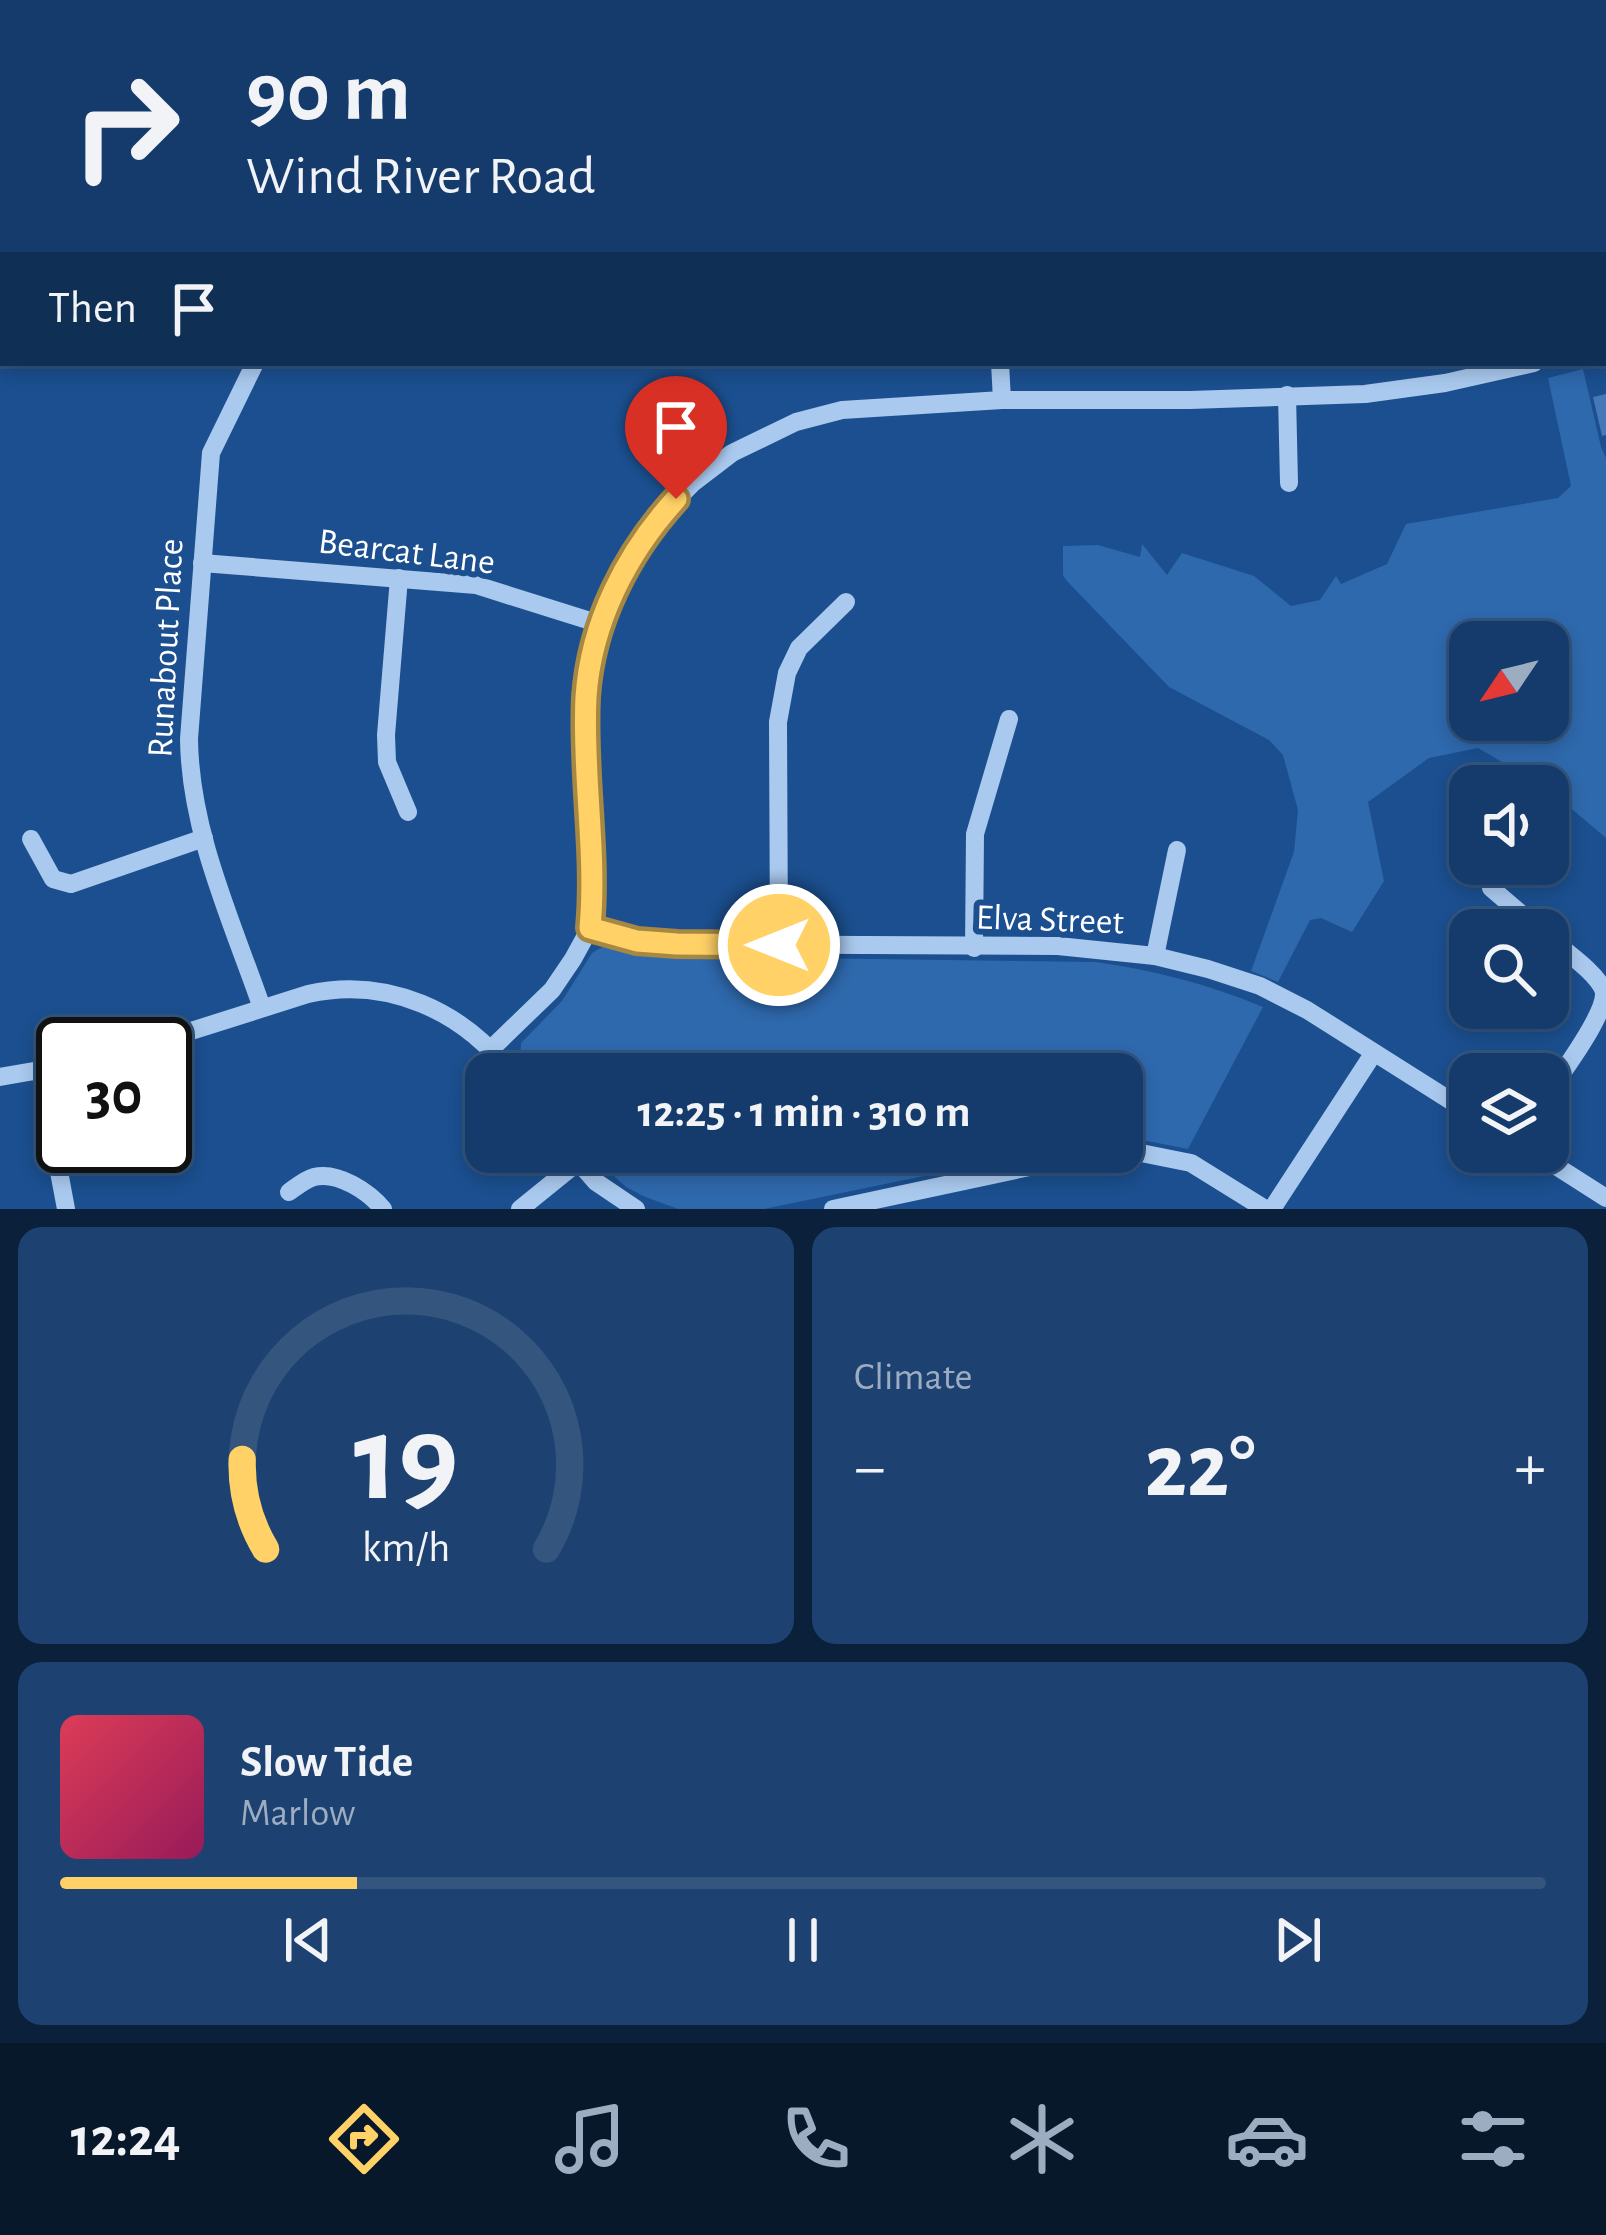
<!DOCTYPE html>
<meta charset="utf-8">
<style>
:root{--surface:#143b6b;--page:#1d4271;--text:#f1f3f6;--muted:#9dadc1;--line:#33557e;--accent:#ffd166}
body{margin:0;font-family:"Alegreya Sans",sans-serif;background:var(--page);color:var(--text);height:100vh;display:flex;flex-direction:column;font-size:45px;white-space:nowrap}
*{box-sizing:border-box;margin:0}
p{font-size:39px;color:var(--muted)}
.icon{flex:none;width:66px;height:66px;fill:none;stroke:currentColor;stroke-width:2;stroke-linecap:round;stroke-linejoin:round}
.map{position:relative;height:1209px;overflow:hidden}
.side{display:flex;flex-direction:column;gap:18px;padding:18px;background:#0b203b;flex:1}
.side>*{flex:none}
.guide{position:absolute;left:0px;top:0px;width:1608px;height:366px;box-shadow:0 6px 18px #0003,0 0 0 3px var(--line);background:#143b6b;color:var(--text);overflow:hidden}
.needle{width:78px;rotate:235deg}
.buttons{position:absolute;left:1449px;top:621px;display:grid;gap:24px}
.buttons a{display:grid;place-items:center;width:120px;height:120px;border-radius:24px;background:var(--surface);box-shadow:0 6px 18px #0003,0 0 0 3px var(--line);font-size:60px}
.speed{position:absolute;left:36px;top:1017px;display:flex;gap:24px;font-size:60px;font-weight:700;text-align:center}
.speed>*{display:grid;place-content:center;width:156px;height:156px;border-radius:50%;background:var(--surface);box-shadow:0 6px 18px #0003,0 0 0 3px var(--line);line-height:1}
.speed .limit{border:6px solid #111;border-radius:18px;background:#fff;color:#111}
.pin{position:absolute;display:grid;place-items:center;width:102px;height:102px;color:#fff;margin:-123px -51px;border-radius:50% 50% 50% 0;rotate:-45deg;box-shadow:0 0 12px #0007}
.pin .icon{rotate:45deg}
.me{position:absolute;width:132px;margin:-66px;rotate:270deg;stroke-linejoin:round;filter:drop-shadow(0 0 9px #0008)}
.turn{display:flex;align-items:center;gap:42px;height:252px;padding:0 48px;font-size:54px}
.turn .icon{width:156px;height:156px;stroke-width:2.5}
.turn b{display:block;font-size:84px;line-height:102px}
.then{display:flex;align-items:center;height:114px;padding:0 48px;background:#0003;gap:24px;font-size:45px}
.big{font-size:90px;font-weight:700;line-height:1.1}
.side .widget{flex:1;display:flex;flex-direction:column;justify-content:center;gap:18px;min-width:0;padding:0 42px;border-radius:24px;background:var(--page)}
.side .dial{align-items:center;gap:0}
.dial svg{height:312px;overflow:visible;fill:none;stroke:var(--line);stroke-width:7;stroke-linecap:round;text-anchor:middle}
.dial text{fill:var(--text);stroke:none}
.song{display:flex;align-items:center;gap:36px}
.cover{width:144px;height:144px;border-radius:18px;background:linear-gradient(135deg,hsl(350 70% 55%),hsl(330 70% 35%))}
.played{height:12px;border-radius:6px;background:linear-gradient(90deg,var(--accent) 20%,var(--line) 20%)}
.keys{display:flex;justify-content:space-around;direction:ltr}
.heat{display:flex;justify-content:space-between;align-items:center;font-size:66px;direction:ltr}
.side .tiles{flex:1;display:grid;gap:18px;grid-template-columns:1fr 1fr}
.widget:last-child{grid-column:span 2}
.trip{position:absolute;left:465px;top:1053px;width:678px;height:120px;border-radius:24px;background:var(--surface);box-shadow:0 6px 18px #0003,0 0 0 3px var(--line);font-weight:700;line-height:120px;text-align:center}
.menu{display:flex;height:192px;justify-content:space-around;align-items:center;background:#08182b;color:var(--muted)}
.menu .icon{width:84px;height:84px}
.menu .current{color:var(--accent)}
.menu b{font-size:54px;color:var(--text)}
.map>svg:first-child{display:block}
.green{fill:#2e69ad;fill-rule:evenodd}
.building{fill:#4478b7}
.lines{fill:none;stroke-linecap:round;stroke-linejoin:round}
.minor{stroke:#a9c9ee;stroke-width:18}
.route-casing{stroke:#a68842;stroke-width:30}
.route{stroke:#ffd166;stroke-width:21}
.labels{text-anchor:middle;stroke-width:12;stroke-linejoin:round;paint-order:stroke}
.street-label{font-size:36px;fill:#fff;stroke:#1b4f8f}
</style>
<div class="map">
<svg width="1606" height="1209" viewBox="0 0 1606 1209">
<rect width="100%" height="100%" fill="#1b4f8f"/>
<g class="green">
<path d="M 1583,369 L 1601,447 L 1606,458 L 1606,838 L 1548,789 L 1548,786 L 1543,786 L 1478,748 L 1429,758 L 1368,802 L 1384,881 L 1352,932 L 1321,918 L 1310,920 L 1278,982 L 1251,971 L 1294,852 L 1298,810 L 1283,755 L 1269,740 L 1169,687 L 1066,580 L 1063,575 L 1063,546 L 1098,545 L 1140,557 L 1142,544 L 1167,575 L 1182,553 L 1254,576 L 1291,606 L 1320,600 L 1336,576 L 1341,584 L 1387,564 L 1406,524 L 1558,498 L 1571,486 L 1548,378 ZM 1470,642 L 1548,642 L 1548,720 L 1470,720 Z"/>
<path d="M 607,944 L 662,956 L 1095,962 C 1154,970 1208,984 1263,1007 L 1188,1149 L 1142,1140 L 1122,1139 L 1122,1074 L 530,1074 L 520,1060 L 521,1043 L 562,1001 L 592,953 Z"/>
<polygon points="588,1152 1040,1152 764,1209 678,1209 643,1196 626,1187"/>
</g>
<polygon class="building" points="1606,394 1606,435 1602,436 1593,397"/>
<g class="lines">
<g class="minor">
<polyline points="1605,347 1606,347"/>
<path d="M 255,363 L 211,453 L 189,739 C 190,832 232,921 262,1008"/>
<polyline points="1000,363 1002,400"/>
<polyline points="1287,395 1289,483"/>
<polyline points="202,563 476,585 600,624"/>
<polyline points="399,578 386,735 387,762 408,812"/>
<polyline points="31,839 53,879 71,884 204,838"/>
<polyline points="1491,888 1540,930"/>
<polyline points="590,928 637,941 677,944 1058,946 1155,956 1208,969 1260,986 1307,1010 1470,1113"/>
<path d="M 1548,937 C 1562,949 1599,974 1604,992 C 1606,1014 1562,1073 1548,1093"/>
<polyline points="779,945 778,722 787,673 799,648 846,602"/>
<polyline points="974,948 975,834 1009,719"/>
<polyline points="1155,956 1177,850"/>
<path d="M 150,1044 L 308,994 C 387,976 464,1011 511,1074"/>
<polyline points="491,1049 552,990 573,959 590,928 594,887 586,694 600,624 609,601 631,557 659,517 694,482 732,453 796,422 842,410 1002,400 1190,400 1365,394 1445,383 1534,363"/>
<polyline points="40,1070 66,1209"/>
<polyline points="0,1077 63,1066"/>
<polyline points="570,1152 596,1182 636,1209"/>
<polyline points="1534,1152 1606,1198"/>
<path d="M 289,1192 C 296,1187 306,1179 314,1177 C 338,1171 369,1192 383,1209"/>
<polyline points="520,1209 578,1162"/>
<polyline points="833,1209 1095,1153 1136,1152 1191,1163 1265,1209"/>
<polyline points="1272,1209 1373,1054"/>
</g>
</g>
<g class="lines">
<defs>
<path id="route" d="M 676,499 C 626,554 591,623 586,697 C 582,774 597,851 590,928 L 637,941 L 677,944 L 779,945"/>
</defs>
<use href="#route" class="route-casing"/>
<use href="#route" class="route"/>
</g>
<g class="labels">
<g class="street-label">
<text transform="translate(407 550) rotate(7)" y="13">Bearcat Lane</text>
<text transform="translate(164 648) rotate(-87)" y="13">Runabout Place</text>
<text transform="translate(1050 918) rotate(2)" y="13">Elva Street</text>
</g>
</g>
</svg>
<div class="buttons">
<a><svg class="needle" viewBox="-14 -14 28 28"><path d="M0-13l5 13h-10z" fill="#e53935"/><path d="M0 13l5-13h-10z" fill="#9dadc1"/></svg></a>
<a><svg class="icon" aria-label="sound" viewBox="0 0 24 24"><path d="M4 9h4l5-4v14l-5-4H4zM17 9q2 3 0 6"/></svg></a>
<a><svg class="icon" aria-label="search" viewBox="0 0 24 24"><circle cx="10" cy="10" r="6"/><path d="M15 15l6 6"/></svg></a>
<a><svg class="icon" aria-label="layers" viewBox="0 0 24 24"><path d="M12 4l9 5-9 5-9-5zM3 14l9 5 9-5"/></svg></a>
</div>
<div class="speed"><div class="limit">30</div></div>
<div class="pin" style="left:676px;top:499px;background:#d93025"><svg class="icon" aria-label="arrive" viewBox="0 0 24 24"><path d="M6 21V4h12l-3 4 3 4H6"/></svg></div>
<svg class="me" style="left:779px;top:945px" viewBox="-20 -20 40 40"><circle r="17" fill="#ffd166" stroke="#fff" stroke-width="3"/><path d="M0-11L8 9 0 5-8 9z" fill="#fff"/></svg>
<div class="trip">12:25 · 1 min · 310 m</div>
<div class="guide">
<div class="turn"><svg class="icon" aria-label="right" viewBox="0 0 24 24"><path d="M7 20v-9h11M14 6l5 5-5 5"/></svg><div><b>90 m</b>Wind River Road</div></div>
<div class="then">Then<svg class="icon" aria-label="arrive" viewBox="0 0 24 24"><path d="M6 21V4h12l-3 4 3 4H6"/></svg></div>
</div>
</div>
<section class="side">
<div class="tiles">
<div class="widget dial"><svg viewBox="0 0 100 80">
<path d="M14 69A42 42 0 1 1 86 69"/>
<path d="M14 69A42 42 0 0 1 8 46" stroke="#ffd166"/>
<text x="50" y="56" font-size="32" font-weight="700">19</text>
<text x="50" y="72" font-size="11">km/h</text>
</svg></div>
<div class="widget"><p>Climate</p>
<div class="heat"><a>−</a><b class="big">22°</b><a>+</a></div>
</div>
<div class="widget">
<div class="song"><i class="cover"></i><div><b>Slow Tide</b><p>Marlow</p></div></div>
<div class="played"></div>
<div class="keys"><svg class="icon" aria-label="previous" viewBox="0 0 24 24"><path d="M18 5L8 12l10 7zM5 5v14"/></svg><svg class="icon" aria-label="pause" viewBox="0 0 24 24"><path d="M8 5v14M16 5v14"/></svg><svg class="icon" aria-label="next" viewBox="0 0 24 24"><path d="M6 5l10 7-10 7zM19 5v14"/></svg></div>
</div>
</div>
</section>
<nav class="menu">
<b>12:24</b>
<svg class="icon current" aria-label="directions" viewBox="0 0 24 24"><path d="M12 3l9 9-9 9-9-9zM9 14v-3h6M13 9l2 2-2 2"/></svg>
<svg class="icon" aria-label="music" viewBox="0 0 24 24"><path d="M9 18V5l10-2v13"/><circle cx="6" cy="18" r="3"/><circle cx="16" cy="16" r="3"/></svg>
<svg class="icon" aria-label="phone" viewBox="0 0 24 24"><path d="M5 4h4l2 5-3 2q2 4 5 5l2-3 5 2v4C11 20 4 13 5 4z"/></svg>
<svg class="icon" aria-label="climate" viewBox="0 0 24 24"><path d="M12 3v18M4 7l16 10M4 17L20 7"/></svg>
<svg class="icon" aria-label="car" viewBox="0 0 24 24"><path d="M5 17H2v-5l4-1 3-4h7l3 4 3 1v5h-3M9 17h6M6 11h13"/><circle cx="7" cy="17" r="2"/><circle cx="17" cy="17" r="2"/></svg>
<svg class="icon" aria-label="filters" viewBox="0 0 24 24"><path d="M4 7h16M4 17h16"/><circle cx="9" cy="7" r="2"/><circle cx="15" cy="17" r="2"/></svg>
</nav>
